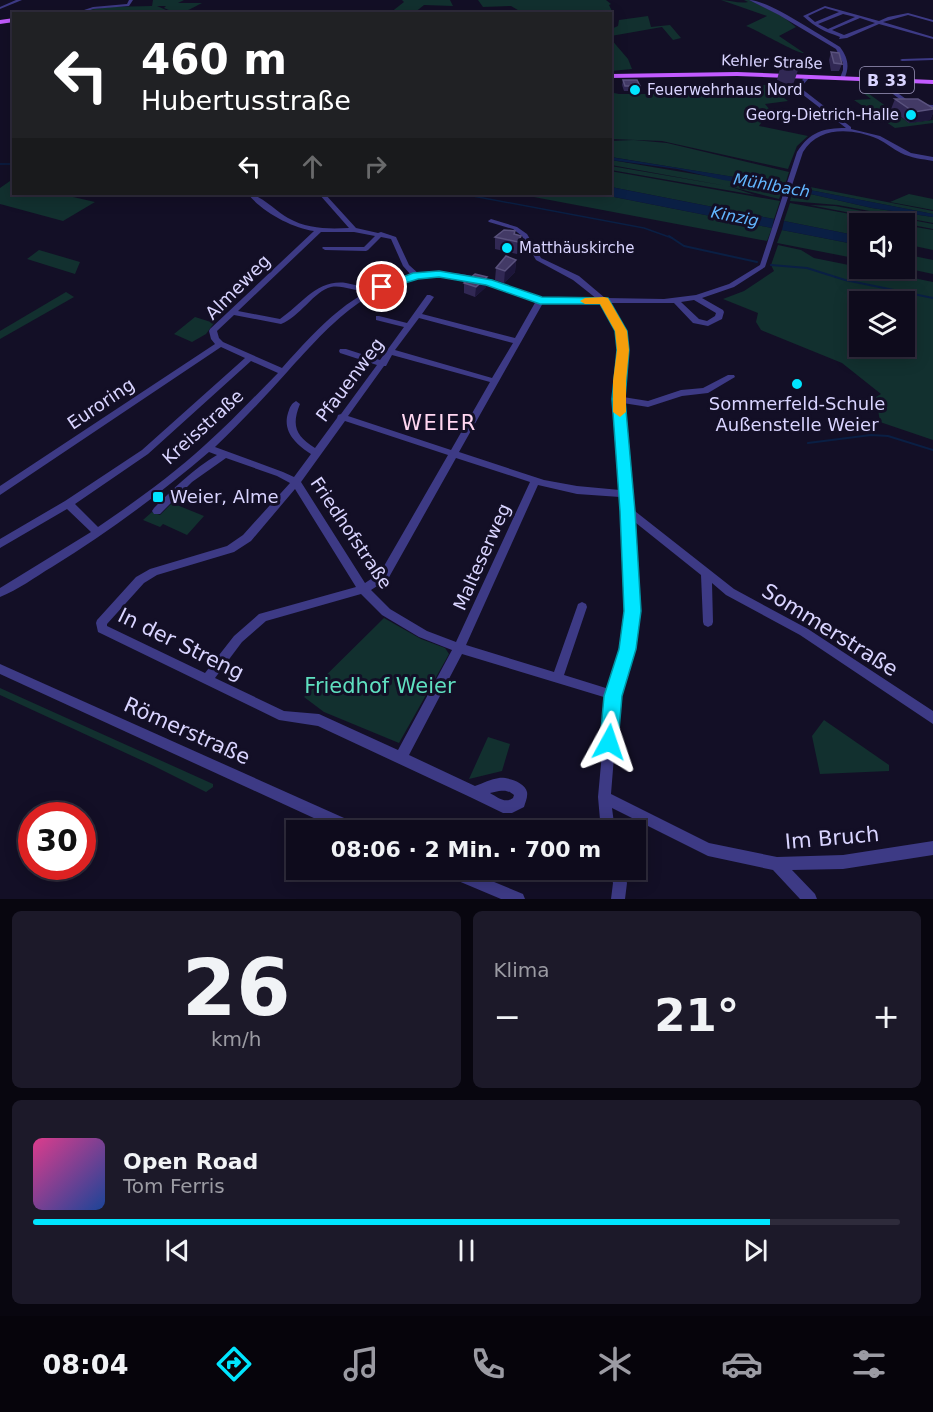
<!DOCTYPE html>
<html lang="de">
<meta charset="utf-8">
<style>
:root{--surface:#0e0b1c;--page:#1c1929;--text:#f1f3f6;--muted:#9b9ba3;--line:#2e2b3b;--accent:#00e5ff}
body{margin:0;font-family:"DejaVu Sans",sans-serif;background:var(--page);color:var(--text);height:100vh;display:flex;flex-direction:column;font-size:22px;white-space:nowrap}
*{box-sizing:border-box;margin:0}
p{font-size:20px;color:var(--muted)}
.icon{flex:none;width:33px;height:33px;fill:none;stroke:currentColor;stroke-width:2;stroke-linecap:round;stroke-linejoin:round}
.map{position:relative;height:899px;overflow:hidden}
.drawer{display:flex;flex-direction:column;gap:12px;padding:12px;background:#08060f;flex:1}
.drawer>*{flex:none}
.hud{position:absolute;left:12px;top:12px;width:600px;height:183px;border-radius:0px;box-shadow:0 3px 15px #0003,0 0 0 2px var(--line);background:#202124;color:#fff;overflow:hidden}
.controls{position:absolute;left:849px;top:213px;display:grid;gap:12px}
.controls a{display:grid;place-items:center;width:66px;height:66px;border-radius:0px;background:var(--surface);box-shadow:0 3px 15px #0003,0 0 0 2px var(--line);font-size:30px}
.speed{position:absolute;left:18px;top:802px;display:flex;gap:12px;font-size:30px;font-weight:700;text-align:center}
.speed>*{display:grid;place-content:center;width:78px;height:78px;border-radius:50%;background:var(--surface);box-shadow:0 3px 15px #0003,0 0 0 2px var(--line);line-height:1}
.speed .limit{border:9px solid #d22;background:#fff;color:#111}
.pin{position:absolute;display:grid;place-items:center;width:51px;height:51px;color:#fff;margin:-26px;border:3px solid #fff;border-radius:50%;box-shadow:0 2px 6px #0007}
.me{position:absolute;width:66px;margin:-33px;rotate:5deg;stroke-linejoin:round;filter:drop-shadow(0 0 4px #0008)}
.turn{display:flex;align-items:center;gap:21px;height:126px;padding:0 30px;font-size:27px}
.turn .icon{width:78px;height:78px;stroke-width:2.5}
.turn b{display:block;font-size:42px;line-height:51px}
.lanes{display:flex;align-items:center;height:57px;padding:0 30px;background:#0003;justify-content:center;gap:30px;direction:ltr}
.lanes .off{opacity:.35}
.big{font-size:45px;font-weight:600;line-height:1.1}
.drawer .widget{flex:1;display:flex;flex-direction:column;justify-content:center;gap:9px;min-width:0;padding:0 21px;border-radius:9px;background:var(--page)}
.drawer .dial{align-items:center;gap:0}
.dial b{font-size:78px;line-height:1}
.song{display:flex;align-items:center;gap:18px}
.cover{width:72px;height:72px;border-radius:9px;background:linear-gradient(135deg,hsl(330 70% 55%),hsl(220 70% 35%))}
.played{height:6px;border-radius:3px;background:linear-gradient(90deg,var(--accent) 85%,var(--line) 85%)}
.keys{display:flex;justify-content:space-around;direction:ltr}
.heat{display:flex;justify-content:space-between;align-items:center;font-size:33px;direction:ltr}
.drawer .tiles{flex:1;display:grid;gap:12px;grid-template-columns:1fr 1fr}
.widget:last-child{grid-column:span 2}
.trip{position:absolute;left:286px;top:820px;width:360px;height:60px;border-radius:0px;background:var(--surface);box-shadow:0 3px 15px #0003,0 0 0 2px var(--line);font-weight:600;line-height:60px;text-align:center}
.dock{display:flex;height:96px;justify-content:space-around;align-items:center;background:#06040b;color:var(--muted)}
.dock .icon{width:42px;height:42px}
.dock .current{color:var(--accent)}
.dock b{font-size:27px;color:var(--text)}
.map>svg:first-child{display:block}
.green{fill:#12302f;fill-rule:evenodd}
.water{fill:#0a1f44}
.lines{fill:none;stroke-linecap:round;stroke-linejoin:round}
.stream-far1{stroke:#0a1f44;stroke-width:1.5}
.stream{stroke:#0a1f44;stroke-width:2}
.minor{fill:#3d3a85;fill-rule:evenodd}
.major{fill:#c25bff;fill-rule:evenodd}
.wall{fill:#312854}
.shaded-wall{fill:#1d163a}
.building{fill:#433a66;stroke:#5a527e;stroke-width:1.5}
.route{fill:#00e5ff;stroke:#0095a6;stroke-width:1.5}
.slow{fill:#f59e0b}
.poi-dot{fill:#00e5ff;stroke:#130f26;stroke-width:2}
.labels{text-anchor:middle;stroke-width:6;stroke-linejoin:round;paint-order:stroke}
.far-street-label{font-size:15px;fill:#d9d4ff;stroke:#130f26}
.far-poi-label{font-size:15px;fill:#d9d4ff;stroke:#130f26;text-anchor:start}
.shield{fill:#130f26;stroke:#9e99be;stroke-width:1.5}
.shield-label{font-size:16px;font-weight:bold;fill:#d9d4ff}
.far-water-label{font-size:16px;font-style:italic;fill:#62b6ff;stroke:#130f26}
.street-label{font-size:18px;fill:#d9d4ff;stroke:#130f26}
.poi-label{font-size:18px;fill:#d9d4ff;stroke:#130f26}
.quarter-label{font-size:21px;letter-spacing:1.5px;fill:#ffd6f0;stroke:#130f26}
.near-street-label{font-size:21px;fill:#d9d4ff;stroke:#130f26}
.near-park-label{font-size:21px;fill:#5fe0c0;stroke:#130f26}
</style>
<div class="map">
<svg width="933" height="899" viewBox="0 0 933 899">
<rect width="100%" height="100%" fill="#130f26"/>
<g class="green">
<path d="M 153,0 L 184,0 L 178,3 L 202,3 C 187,11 180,16 164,8 L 166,6 L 157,6 L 173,13 L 81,11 L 109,7 L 152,6 Z"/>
<polygon points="402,0 450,0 453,6 424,5 414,13 390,13 404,2"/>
<polygon points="478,0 606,0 611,4 609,5 614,15 611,18 610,14 523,13 511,6 483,7"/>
<path d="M 721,0 C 729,0 740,4 748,2 L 744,0 L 749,0 L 782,16 L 796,27 L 779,36 L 804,53 C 798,54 757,30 746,26 L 767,16 Z"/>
<polygon points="648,16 651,27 670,25 681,38 673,40 662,27 611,36 611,29 618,26 619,20"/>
<polygon points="610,38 628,59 632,69 611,71"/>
<polygon points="611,77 614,93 619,94 658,94 656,86 767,85 788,101 765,104 770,110 759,126 808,136 797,146 788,169 662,141 611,139"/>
<polygon points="865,91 909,123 933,120 933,123 895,128 854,100 871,99 862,92"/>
<polygon points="634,140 667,143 789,172 785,185 776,184 611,157 610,141"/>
<polygon points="611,160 783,189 779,199 728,186 755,195 611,170 611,166 727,186 611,165"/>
<polygon points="610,171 780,201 774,219 611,187"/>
<polygon points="10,181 13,182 14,194 60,194 95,202 63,221 0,204 0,188"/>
<polygon points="795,184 933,211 933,214 794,187"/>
<polygon points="793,190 872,208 933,217 933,223 838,205 790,201"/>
<polygon points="518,194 599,194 772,228 767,241"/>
<polygon points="909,194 933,199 933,210 890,202"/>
<polygon points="790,203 899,223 860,224 859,236 784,221"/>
<polygon points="810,205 835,206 933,224 933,229"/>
<polygon points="904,225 933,230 933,250 905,244"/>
<polygon points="782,230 859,245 859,259 777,243"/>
<path d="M 778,245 L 801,250 L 814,258 L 933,282 L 933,440 L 880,422 L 876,397 L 881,394 L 842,363 L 761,330 L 756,322 L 758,313 L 723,299 L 744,291 L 774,271 L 771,265 ZM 860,302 L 904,302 L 904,346 L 860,346 Z"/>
<polygon points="39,250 80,262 75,274 27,259"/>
<polygon points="904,254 933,260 933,274 905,268"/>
<polygon points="66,292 74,297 0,339 0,331"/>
<polygon points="195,317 214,323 206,334 192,342 174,334"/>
<polygon points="172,503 204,516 187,535 163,524 160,527 143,520 152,512 160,515"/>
<polygon points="384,618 421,639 445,648 449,654 399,743 324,712 304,697"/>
<polygon points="0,688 213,784 213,787 206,792 154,766 0,695"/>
<polygon points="824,720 889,765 889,771 820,774 812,736"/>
<polygon points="488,737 510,744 502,771 469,779"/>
</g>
<g class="water">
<polygon points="610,157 784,185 933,214 933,217 872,208 793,190 723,180 677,169 611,160"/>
<polygon points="611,187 774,219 772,228 599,194 610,194"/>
<polygon points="784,221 859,236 859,245 782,230"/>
</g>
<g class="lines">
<g class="stream-far1">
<polyline points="0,164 14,164"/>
<polyline points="462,194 644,228 672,238"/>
</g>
<g class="stream">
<polyline points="669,236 684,246 757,262"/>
<polyline points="771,265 807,268 845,280 933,298"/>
<polyline points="808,443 871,435 888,436 933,450"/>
</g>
<g class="minor">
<polygon points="16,0 22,0 0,9 0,7"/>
<polygon points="129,0 133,0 129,6 93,9 80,14 72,14 93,7 127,4"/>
<path d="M 749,0 C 768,0 821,36 840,47 C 848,58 850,67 844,79 L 840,78 L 843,70 L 843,63 L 836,49 L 779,15 Z"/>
<path d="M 825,6 L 879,21 L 888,17 L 908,13 L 933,20 L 933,22 L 908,15 L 883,22 L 933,37 L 933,39 L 879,24 L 847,38 L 839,39 L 840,37 C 824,31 816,28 803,16 ZM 825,8 L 839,12 L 815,22 L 808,16 ZM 843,14 L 855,17 L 828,29 L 818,24 ZM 860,18 L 875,23 L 844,35 L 832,30 Z"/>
<polygon points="933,58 933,60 902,61 900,60 902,59"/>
<path d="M 806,76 L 810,77 L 801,87 L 802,89 L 851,127 L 851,129 L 880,136 L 911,153 L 933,157 L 933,161 C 922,159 911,158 901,153 C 893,149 886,143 878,139 C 852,128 819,126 803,152 L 765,267 L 734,287 L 702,298 L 723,310 L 724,312 L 722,319 L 708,326 L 693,323 L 674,303 L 609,303 L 625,331 L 627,340 L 623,397 L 648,401 L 681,390 L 703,388 L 728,375 L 734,375 L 735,377 L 708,393 L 682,396 L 648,407 L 623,403 L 629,491 L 632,494 L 630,497 L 631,508 L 734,589 L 808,629 L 933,711 L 933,724 L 800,635 L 726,595 L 712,583 L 713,622 L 712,625 L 708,627 L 704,625 L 703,622 L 701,575 L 631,519 L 637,611 L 634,649 L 619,695 L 611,794 L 709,843 L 777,857 L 843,855 L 933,841 L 933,855 L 843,869 L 792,870 L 815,894 L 817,899 L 800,899 L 773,870 L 708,856 L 612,808 L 615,831 L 601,831 L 598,797 L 607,698 L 462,654 L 409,755 L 475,786 C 483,783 491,779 499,778 C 507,777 525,782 527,792 C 528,797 525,803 524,807 L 512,813 L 503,813 L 470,797 L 318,726 L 279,720 L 98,632 L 96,623 L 97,620 L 136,577 L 150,569 L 227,546 L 243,535 L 290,483 L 277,476 L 226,458 L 192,482 L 160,514 L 154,514 L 152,511 L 154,508 C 173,489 193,469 217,455 L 209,452 C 160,494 107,533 52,567 C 35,577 18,590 0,597 L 0,588 L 91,532 L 67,509 L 0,548 L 0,539 L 65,501 L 142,450 L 245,358 L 221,347 L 0,495 L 0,486 L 215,344 L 211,339 L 209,331 L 210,329 L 314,231 C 292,228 261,211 248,194 C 260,194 277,212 288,218 C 307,229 328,229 349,228 L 319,194 L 325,194 L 356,228 L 378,233 L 381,232 L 396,237 L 409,265 L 419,274 C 448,269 478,276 506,286 C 516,289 526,295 536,297 C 556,301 577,300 597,299 L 573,280 L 536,260 L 522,236 L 513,229 L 489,222 L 488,221 L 491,219 L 517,227 L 527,234 L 541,258 L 579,276 L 605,298 L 664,299 L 696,295 L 729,284 L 760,265 L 797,152 C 810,132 823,128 846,128 L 798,91 L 795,87 ZM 321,232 L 354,232 L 375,236 L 364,247 L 323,247 L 322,248 L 325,250 L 366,251 L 368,250 L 381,237 L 391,239 L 403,266 L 411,275 C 351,290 322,324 282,368 L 223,342 L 219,338 L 217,331 L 234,315 L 281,324 C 300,317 314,291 331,287 C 343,285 353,291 365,291 L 365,287 C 358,286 352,284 346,283 C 317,279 301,305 280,319 L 238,311 ZM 438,276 L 476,281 L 536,301 L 515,338 L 422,314 L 434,297 L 430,295 L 427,295 L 407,323 L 379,316 L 376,316 L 376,320 L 404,327 L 380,360 L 346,349 L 340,349 L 339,351 L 340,353 L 377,365 L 341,414 L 338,415 L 337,418 L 315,448 C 296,436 291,426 300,404 L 296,401 C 291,404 290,407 288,413 C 282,432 297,445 311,454 L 294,477 L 283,472 L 215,447 C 240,423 265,397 288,371 C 332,323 369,279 438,276 ZM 694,300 L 716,313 L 715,316 L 707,321 L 699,319 L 681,302 ZM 543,303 L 569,304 L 601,303 L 617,331 L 619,340 L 615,399 L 620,490 L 577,486 L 544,480 L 459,452 ZM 419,318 L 513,343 L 492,378 L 395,350 ZM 392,355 L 490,382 L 451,450 L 348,416 L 384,366 L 386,366 ZM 251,361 L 278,373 C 254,397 231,422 205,445 C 172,475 135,502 98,527 L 75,504 L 148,454 ZM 345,421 L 448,455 L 380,573 L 365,583 L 301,482 ZM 456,458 L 530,482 L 456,642 L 427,631 L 390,609 L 371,590 L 388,579 ZM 538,485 L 577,494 L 620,497 L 627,611 L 622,649 L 609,689 L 564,675 L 587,607 L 586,604 L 582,602 L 578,604 L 577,607 L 554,672 L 466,645 ZM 295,489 L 356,587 L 259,614 L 234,636 L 205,673 L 107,626 L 107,624 L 144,583 L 157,575 L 234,552 L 251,541 ZM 361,594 L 382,615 L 419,637 L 452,650 L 398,750 L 319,714 L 284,711 L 215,678 L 242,642 L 266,621 ZM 499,791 C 506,790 509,791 514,795 L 513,798 C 505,804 497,797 490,793 Z"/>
<polygon points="878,79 913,104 933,105 933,109 910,107 876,81 876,80"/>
<polygon points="0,664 362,826 364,831 342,831 0,674"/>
<polygon points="442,870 465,870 523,894 525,899 501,899 444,875"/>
<polygon points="609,870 623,870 627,883 625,899 611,899 613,883"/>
</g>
<g class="major">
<polygon points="78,12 103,12 105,14 76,14"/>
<polygon points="14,18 14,22 0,24 0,20"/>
<polygon points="737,72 933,80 933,84 737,76 610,78 610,74"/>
</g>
</g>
<g class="wall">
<polygon points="831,52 842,64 839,71 831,71 829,60"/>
<polygon points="781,64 798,70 793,85 789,85 777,80"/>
<polygon points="623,80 640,86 639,91 624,91 622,85"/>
<polygon points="895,99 933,108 933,113 930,120 909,123 891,109"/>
<polygon points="515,231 515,235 520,248 517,254 495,249 495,237"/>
<polygon points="516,260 515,272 504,283 495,280 496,268"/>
<polygon points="487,277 486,287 475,297 464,293 464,283"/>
</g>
<g class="shaded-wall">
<polygon points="933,109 933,113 930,120 909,123 914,112"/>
<polygon points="521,236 520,248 517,254 518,242"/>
<polygon points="516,260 515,272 504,283 505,271"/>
<polygon points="487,277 486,287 475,297 476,287"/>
</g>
<g class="building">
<polygon points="831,52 839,53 842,64 834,63"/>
<polygon points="781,64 798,65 798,70 793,69"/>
<polygon points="623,80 637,80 640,86 625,86"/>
<polygon points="895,99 918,99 933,108 933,109 914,112"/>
<polygon points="504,230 515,231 514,234 521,236 518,242 495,237"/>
<polygon points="506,256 516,260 505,271 496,268"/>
<polygon points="475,274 487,277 476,287 464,283"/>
</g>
<polygon class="route" points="439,271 492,280 542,297 608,298 627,331 629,350 625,399 635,511 641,611 636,649 622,696 618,742 615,749 609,751 602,749 600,742 604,696 619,649 624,611 620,511 612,399 617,350 615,331 600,304 540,304 486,285 439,277 418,279 382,290 377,287 413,273"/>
<polygon class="slow" points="604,297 608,298 627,331 629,350 626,381 626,412 620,417 613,412 613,381 617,350 615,331 600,304 585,304 580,301 585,298"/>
<g class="poi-dot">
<circle cx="635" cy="90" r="6"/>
<circle cx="911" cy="115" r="6"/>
<circle cx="507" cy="248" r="6"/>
<circle cx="797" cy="384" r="6"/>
<rect x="152" y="491" width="12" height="12" rx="3"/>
</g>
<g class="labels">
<g class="far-street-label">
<text transform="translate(772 62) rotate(2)" y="5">Kehler Straße</text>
</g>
<g class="far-poi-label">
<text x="647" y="95">Feuerwehrhaus Nord</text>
<text x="899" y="120" text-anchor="end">Georg-Dietrich-Halle</text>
<text x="519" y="253">Matthäuskirche</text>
</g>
<rect class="shield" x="860" y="67" width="54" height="26" rx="4.5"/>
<g class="shield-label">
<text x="887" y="86">B 33</text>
</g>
<g class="far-water-label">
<text transform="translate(772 185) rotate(10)" y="6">Mühlbach</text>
<text transform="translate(735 216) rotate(11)" y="6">Kinzig</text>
</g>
<g class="street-label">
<text transform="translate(238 287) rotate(-45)" y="6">Almeweg</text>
<text transform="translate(350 380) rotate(-53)" y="6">Pfauenweg</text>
<text transform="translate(101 404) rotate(-34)" y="6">Euroring</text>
<text transform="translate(203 427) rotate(-42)" y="6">Kreisstraße</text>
<text transform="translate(351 533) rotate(56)" y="6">Friedhofstraße</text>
<text transform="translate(482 557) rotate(-66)" y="6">Malteserweg</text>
</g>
<g class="poi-label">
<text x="797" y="410">Sommerfeld-Schule<tspan x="797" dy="21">Außenstelle Weier</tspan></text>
<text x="170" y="503" text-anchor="start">Weier, Alme</text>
</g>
<g class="quarter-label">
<text x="439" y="430">WEIER</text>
</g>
<g class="near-street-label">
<text transform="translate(830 630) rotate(32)" y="7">Sommerstraße</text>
<text transform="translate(181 644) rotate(26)" y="7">In der Streng</text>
<text transform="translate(187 731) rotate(24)" y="7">Römerstraße</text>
<text transform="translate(832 838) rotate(-5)" y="7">Im Bruch</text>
</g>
<g class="near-park-label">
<text x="380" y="693">Friedhof Weier</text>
</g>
</g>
</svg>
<div class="controls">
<a><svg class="icon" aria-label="sound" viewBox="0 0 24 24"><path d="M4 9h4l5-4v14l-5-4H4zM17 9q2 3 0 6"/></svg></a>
<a><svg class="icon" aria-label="layers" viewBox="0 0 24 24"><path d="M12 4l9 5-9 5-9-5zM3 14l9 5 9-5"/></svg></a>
</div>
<div class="speed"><div class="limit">30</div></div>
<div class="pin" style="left:382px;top:287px;background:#d93025"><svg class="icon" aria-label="arrive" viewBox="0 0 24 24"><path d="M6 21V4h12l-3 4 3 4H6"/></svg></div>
<svg class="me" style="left:609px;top:742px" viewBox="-20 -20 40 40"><path d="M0-17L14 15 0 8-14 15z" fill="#00e5ff" stroke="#fff" stroke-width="4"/></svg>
<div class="trip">08:06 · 2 Min. · 700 m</div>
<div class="hud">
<div class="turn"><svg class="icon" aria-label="left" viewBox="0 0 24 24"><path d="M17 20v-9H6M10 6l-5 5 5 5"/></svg><div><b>460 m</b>Hubertusstraße</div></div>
<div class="lanes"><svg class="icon" aria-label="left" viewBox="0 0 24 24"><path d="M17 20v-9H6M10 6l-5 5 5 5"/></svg><svg class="icon off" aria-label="ahead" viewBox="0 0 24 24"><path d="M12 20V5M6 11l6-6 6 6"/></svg><svg class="icon off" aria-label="right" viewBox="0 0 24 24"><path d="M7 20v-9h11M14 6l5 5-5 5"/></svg></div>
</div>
</div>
<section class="drawer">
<div class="tiles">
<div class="widget dial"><b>26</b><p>km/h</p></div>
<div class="widget"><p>Klima</p>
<div class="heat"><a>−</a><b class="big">21°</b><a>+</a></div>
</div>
<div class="widget">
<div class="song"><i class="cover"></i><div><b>Open Road</b><p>Tom Ferris</p></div></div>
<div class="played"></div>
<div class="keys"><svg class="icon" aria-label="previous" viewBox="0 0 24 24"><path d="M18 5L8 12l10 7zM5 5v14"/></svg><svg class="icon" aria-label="pause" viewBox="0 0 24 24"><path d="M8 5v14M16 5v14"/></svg><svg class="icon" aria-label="next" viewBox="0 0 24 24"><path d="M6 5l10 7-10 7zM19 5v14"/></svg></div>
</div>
</div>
</section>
<nav class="dock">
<b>08:04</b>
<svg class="icon current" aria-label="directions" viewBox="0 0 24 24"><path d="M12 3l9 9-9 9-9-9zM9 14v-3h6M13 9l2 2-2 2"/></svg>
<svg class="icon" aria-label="music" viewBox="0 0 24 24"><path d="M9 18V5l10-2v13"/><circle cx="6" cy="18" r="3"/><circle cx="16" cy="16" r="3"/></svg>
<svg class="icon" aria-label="phone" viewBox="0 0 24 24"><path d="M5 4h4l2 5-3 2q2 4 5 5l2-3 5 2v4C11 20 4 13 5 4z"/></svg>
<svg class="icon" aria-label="climate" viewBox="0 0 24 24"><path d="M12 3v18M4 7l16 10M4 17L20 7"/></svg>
<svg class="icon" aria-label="car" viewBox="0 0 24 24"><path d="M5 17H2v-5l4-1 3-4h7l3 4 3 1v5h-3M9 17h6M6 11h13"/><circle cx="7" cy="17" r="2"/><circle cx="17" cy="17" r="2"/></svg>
<svg class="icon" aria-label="filters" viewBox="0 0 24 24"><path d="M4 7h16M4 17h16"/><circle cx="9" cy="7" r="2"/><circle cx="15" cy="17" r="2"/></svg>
</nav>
